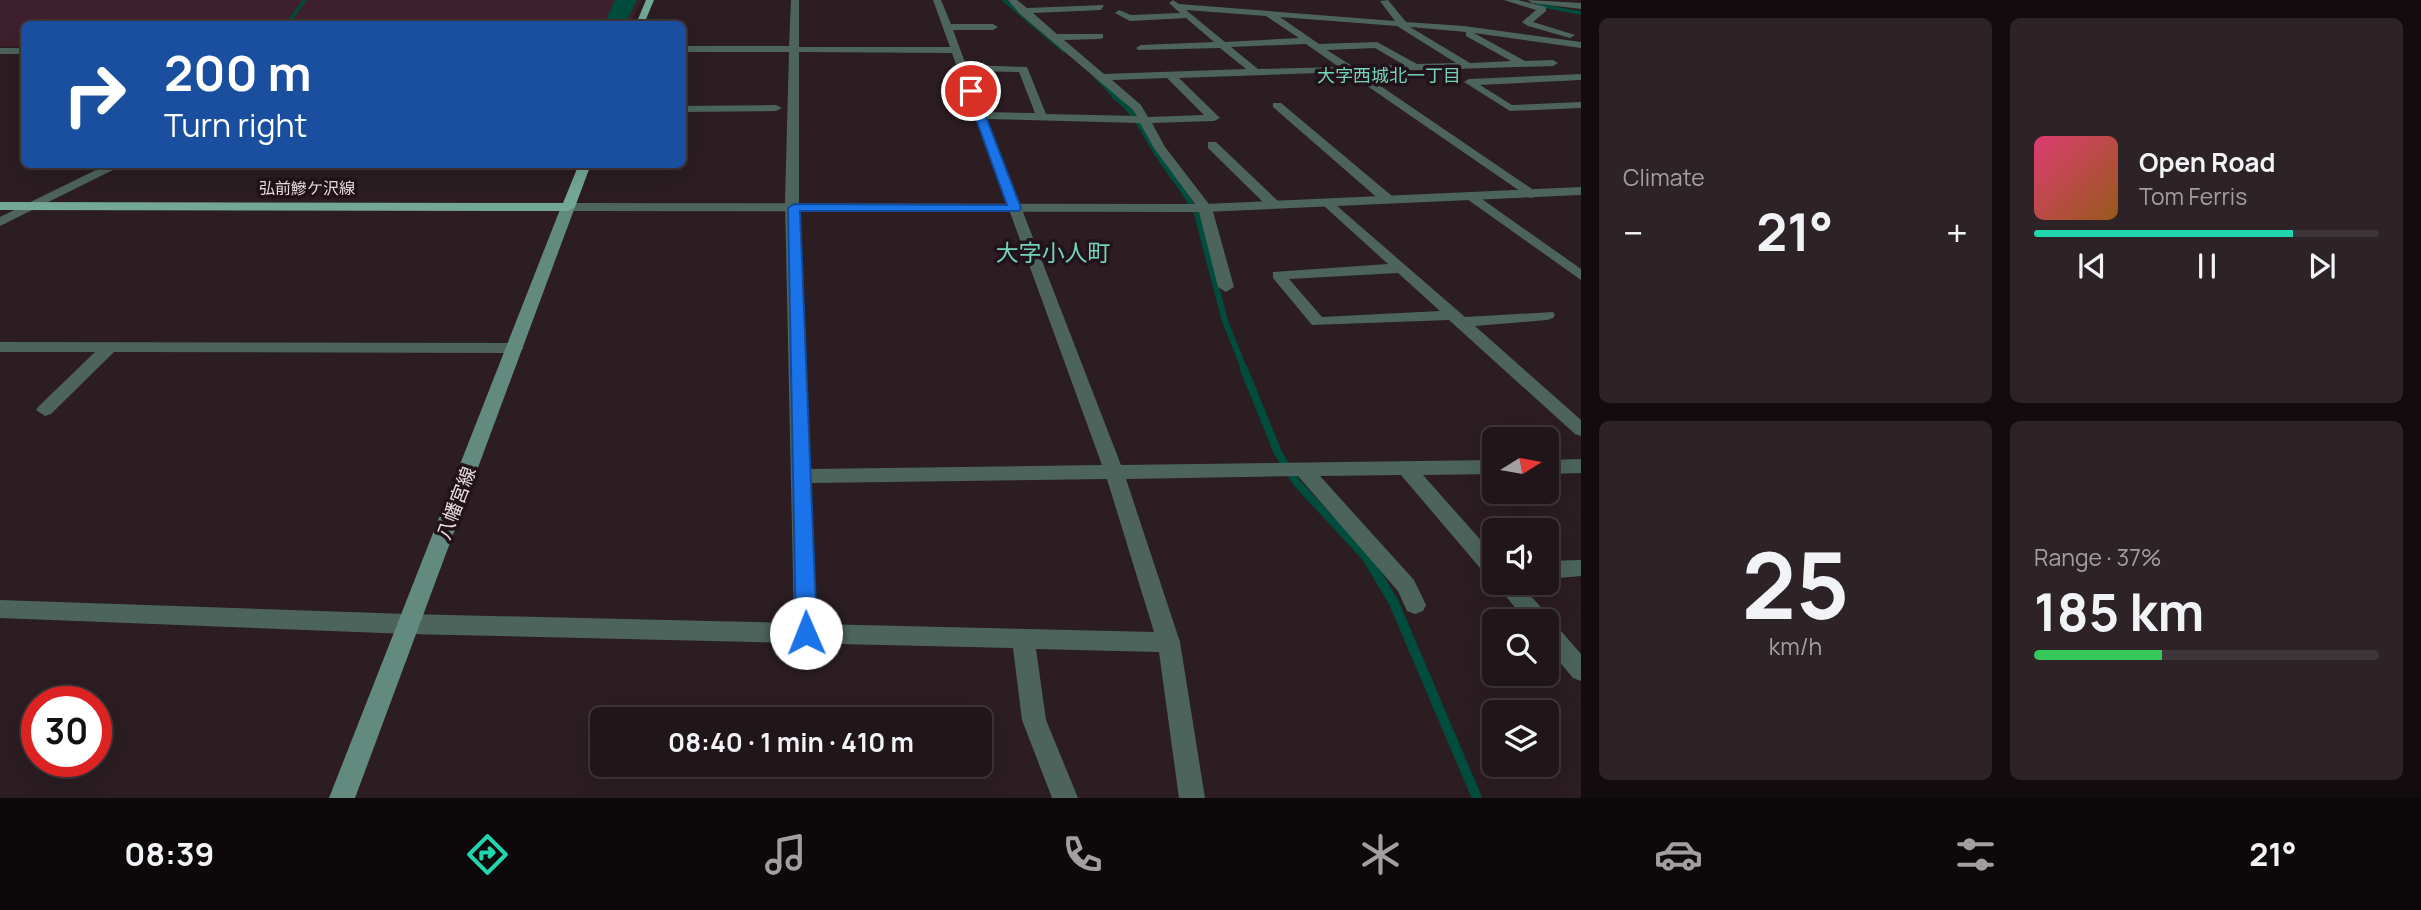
<!DOCTYPE html>
<meta charset="utf-8">
<style>
:root{--surface:#20161a;--page:#2d2327;--text:#f1f3f6;--muted:#a29fa2;--line:#3d3539;--accent:#21d5af}
body{margin:0;font-family:Manrope,"Noto Sans JP",sans-serif;background:var(--page);color:var(--text);height:100vh;display:flex;flex-direction:column;font-size:26px;white-space:nowrap}
*{box-sizing:border-box;margin:0}
p{font-size:23px;color:var(--muted)}
.icon{flex:none;width:38px;height:38px;fill:none;stroke:currentColor;stroke-width:2;stroke-linecap:round;stroke-linejoin:round}
.map{position:relative;flex:1;overflow:hidden}
.side{display:flex;flex-direction:column;gap:18px;padding:18px;background:#120c0e;width:840px}
.side>*{flex:none}
.top-card{position:absolute;left:21px;top:21px;width:665px;height:147px;border-radius:10px;box-shadow:0 7px 28px #0002,0 0 0 2px var(--line);background:#1a4fa0;color:#fff;overflow:hidden}
.needle{width:46px;rotate:79deg}
.tools{position:absolute;left:1482px;top:427px;display:grid;gap:14px}
.tools a{display:grid;place-items:center;width:77px;height:77px;border-radius:10px;background:var(--surface);box-shadow:0 7px 28px #0002,0 0 0 2px var(--line);font-size:35px}
.speed{position:absolute;left:21px;top:686px;display:flex;gap:14px;font-size:35px;font-weight:700;text-align:center}
.speed>*{display:grid;place-content:center;width:91px;height:91px;border-radius:50%;background:var(--surface);box-shadow:0 7px 28px #0002,0 0 0 2px var(--line);line-height:1}
.speed .limit{border:10px solid #d22;background:#fff;color:#111}
.pin{position:absolute;display:grid;place-items:center;width:60px;height:60px;color:#fff;margin:-30px;border:4px solid #fff;border-radius:50%;box-shadow:0 2px 7px #0007}
.me{position:absolute;width:77px;margin:-38px;rotate:359deg;stroke-linejoin:round;filter:drop-shadow(0 0 5px #0008)}
.turn{display:flex;align-items:center;gap:24px;height:147px;padding:0 28px;font-size:32px}
.turn .icon{width:91px;height:91px;stroke-width:2.5}
.turn b{display:block;font-size:49px;line-height:60px}
.big{font-size:52px;font-weight:700;line-height:1.1}
.side .tile{flex:1;display:flex;flex-direction:column;justify-content:center;gap:10px;min-width:0;padding:0 24px;border-radius:10px;background:var(--page)}
.side .dial{align-items:center;gap:0}
.dial b{font-size:91px;line-height:1}
.song{display:flex;align-items:center;gap:21px}
.cover{width:84px;height:84px;border-radius:10px;background:linear-gradient(135deg,hsl(340 70% 55%),hsl(30 70% 35%))}
.played{height:7px;border-radius:4px;background:linear-gradient(90deg,var(--accent) 75%,var(--line) 75%)}
.keys{display:flex;justify-content:space-around;direction:ltr}
.heat{display:flex;justify-content:space-between;align-items:center;font-size:38px;direction:ltr}
.charge{height:10px;border-radius:5px;background:linear-gradient(90deg,#34c759 37%,var(--line) 0)}
.side .tiles{flex:1;display:grid;gap:18px;grid-template-columns:repeat(2,1fr)}
.trip{position:absolute;left:590px;top:707px;width:402px;height:70px;border-radius:10px;background:var(--surface);box-shadow:0 7px 28px #0002,0 0 0 2px var(--line);font-weight:700;line-height:70px;text-align:center}
.menu{display:flex;height:112px;justify-content:space-around;align-items:center;background:#0d090a;color:var(--muted)}
.menu .icon{width:49px;height:49px}
.menu .selected{color:var(--accent)}
.menu b{font-size:32px;color:var(--text)}
main{display:flex;flex:1;min-height:0}
.map>svg:first-child{display:block}
.green{fill:#3f202d}
.water{fill:#014d3d}
.lines{fill:none;stroke-linecap:round;stroke-linejoin:round}
.stream-far4{stroke:#014d3d;stroke-width:3.5}
.stream-far3{stroke:#014d3d;stroke-width:5}
.stream-far2{stroke:#014d3d;stroke-width:6}
.stream-far1{stroke:#014d3d;stroke-width:8}
.stream{stroke:#014d3d;stroke-width:10}
.minor{fill:#4c645c;fill-rule:evenodd}
.tertiary{fill:#4c645c;fill-rule:evenodd}
.secondary{fill:#628a7e;fill-rule:evenodd}
.primary{fill:#73a798;fill-rule:evenodd}
.route{fill:#1a73e8;stroke:#114b97;stroke-width:2}
.labels{text-anchor:middle;stroke-width:7;stroke-linejoin:round;paint-order:stroke}
.far-street-label{font-size:16px;fill:#e8dee2;stroke:#211319}
.far-neighbourhood-label{font-size:18px;fill:#73d4b9;stroke:#211319}
.street-label{font-size:19px;fill:#e8dee2;stroke:#211319}
.quarter-label{font-size:23px;fill:#73d4b9;stroke:#211319}
</style>
<main>
<div class="map">
<svg width="1581" height="798" viewBox="0 0 1581 798">
<rect width="100%" height="100%" fill="#2b1d22"/>
<polygon class="green" points="0,0 641,0 630,24 24,24 24,46 0,46"/>
<polygon class="water" points="615,0 637,0 625,24 604,24"/>
<g class="lines">
<g class="stream-far4">
<polyline points="1004,0 1064,51"/>
<polyline points="1537,5 1581,13"/>
<polyline points="287,24 305,0"/>
<polyline points="1095,76 1116,98"/>
</g>
<path class="stream-far3" d="M 1114,96 C 1137,114 1142,130 1157,154 C 1171,176 1188,194 1199,219"/>
<polyline class="stream-far2" points="1198,218 1225,321 1245,371"/>
<polyline class="stream-far1" points="1244,369 1278,453 1296,482 1369,561"/>
<polyline class="stream" points="1368,559 1394,603 1477,798"/>
<g class="minor">
<path d="M 791,0 L 799,0 L 799,47 L 950,47 L 933,0 L 941,0 L 951,24 L 993,24 L 998,27 L 993,30 L 953,30 L 966,65 L 1027,67 L 1046,114 L 1137,116 L 1132,109 L 1019,13 L 1008,0 L 1017,0 L 1027,8 L 1104,5 L 1101,10 L 1033,13 L 1057,34 L 1103,34 L 1103,38 L 1100,39 L 1064,40 L 1104,74 L 1246,69 L 1220,48 L 1138,50 L 1136,48 L 1141,45 L 1214,42 L 1186,18 L 1130,21 L 1115,13 L 1119,10 L 1131,15 L 1180,13 L 1169,3 L 1173,0 L 1179,4 L 1395,21 L 1380,1 L 1388,0 L 1406,22 L 1464,26 L 1581,42 L 1581,48 L 1474,33 L 1525,61 L 1553,60 L 1558,63 L 1553,66 L 1360,72 L 1535,191 L 1535,197 L 1530,198 L 1347,72 L 1179,78 L 1220,118 L 1214,121 L 1152,123 L 1165,147 L 1212,208 L 1234,287 L 1226,292 L 1218,287 L 1198,208 L 1154,148 L 1140,123 L 987,119 L 1121,465 L 1494,460 L 1494,474 L 1423,475 L 1494,555 L 1494,577 L 1486,575 L 1401,475 L 1320,476 L 1414,580 L 1426,605 L 1423,611 L 1415,614 L 1407,611 L 1398,591 L 1298,476 L 1126,479 L 1180,642 L 1205,798 L 1179,798 L 1159,652 L 1036,649 L 1046,720 L 1078,798 L 1052,798 L 1022,720 L 1013,648 L 408,634 L 0,618 L 0,600 L 408,614 L 794,623 L 785,201 L 789,52 L 682,52 L 682,46 L 789,46 ZM 1186,10 L 1266,16 L 1299,38 L 1225,42 ZM 1280,17 L 1397,26 L 1456,63 L 1417,64 L 1377,42 L 1319,44 ZM 1410,27 L 1466,32 L 1466,36 L 1511,61 L 1470,63 ZM 1306,44 L 1339,67 L 1258,69 L 1231,47 ZM 1375,48 L 1404,65 L 1352,66 L 1327,50 ZM 799,52 L 952,53 L 1102,465 L 810,469 L 799,201 ZM 969,71 L 1019,72 L 1035,113 L 984,112 ZM 1167,78 L 1204,115 L 1148,117 L 1141,105 L 1112,80 ZM 1107,479 L 1154,632 L 817,624 L 811,483 Z"/>
<polygon points="1504,0 1518,0 1546,7 1546,11 1533,22 1575,35 1570,38 1528,26 1522,22 1536,10"/>
<polygon points="1528,0 1581,3 1581,9 1532,3"/>
<polygon points="1581,74 1581,80 1480,85 1512,105 1581,102 1581,108 1510,111 1464,82 1469,79"/>
<polygon points="1273,103 1281,103 1392,196 1392,202 1382,202 1273,107"/>
<polygon points="682,106 776,105 782,108 776,111 682,112"/>
<polygon points="1208,142 1216,142 1279,202 1279,208 1269,208 1208,148"/>
<polygon points="108,164 125,164 0,226 0,217"/>
<polygon points="1472,192 1581,269 1581,280 1467,199 1466,196"/>
<path d="M 1329,199 L 1465,317 L 1553,312 L 1555,315 L 1553,318 L 1547,320 L 1475,326 L 1581,420 L 1581,436 L 1575,434 L 1449,320 L 1312,325 L 1273,278 L 1273,272 L 1388,264 L 1324,206 L 1322,203 ZM 1398,273 L 1440,311 L 1322,317 L 1289,279 Z"/>
<polygon points="0,342 516,343 524,348 516,353 114,352 51,414 45,416 36,410 39,406 95,352 0,352"/>
<polygon points="1581,459 1581,473 1547,474 1547,460"/>
<polygon points="1581,560 1581,576 1547,579 1547,561"/>
<polygon points="1495,583 1519,583 1547,614 1550,622 1555,624 1581,654 1581,681 1573,678 1547,647 1547,621 1526,621"/>
</g>
<g class="tertiary">
<rect x="0" y="48" width="24" height="6"/>
<polygon points="1581,187 1581,195 1205,212 568,211 561,207 568,203 1205,204"/>
</g>
<polygon class="secondary" points="568,203 575,207 355,798 329,798 561,207"/>
<g class="primary">
<polygon points="646,0 654,0 644,24 636,24"/>
<polygon points="579,164 591,164 575,207 568,211 0,210 0,202 563,203"/>
</g>
</g>
<polygon class="route" points="971,88 976,91 1021,208 1019,211 800,211 817,633 814,639 806,642 799,639 796,633 788,208 794,204 1007,205 966,91"/>
<g class="labels">
<g class="far-street-label">
<text x="307" y="194">弘前鰺ケ沢線</text>
</g>
<g class="far-neighbourhood-label">
<text x="1389" y="82">大字西城北一丁目</text>
</g>
<g class="street-label">
<text transform="translate(456 503) rotate(-69)" y="7">八幡宮線</text>
</g>
<g class="quarter-label">
<text x="1053" y="261">大字小人町</text>
</g>
</g>
</svg>
<div class="tools">
<a><svg class="needle" viewBox="-14 -14 28 28"><path d="M0-13l5 13h-10z" fill="#e53935"/><path d="M0 13l5-13h-10z" fill="#a29fa2"/></svg></a>
<a><svg class="icon" aria-label="sound" viewBox="0 0 24 24"><path d="M4 9h4l5-4v14l-5-4H4zM17 9q2 3 0 6"/></svg></a>
<a><svg class="icon" aria-label="search" viewBox="0 0 24 24"><circle cx="10" cy="10" r="6"/><path d="M15 15l6 6"/></svg></a>
<a><svg class="icon" aria-label="layers" viewBox="0 0 24 24"><path d="M12 4l9 5-9 5-9-5zM3 14l9 5 9-5"/></svg></a>
</div>
<div class="speed"><div class="limit">30</div></div>
<div class="pin" style="left:971px;top:91px;background:#d93025"><svg class="icon" aria-label="arrive" viewBox="0 0 24 24"><path d="M6 21V4h12l-3 4 3 4H6"/></svg></div>
<svg class="me" style="left:806px;top:633px" viewBox="-20 -20 40 40"><circle r="19" fill="#fff"/><path d="M0-13L10 11 0 6-10 11z" fill="#1a73e8"/></svg>
<div class="trip">08:40 · 1 min · 410 m</div>
<div class="top-card">
<div class="turn"><svg class="icon" aria-label="right" viewBox="0 0 24 24"><path d="M7 20v-9h11M14 6l5 5-5 5"/></svg><div><b>200 m</b>Turn right</div></div>
</div>
</div>
<section class="side">
<div class="tiles">
<div class="tile"><p>Climate</p>
<div class="heat"><a>−</a><b class="big">21°</b><a>+</a></div>
</div>
<div class="tile">
<div class="song"><i class="cover"></i><div><b>Open Road</b><p>Tom Ferris</p></div></div>
<div class="played"></div>
<div class="keys"><svg class="icon" aria-label="previous" viewBox="0 0 24 24"><path d="M18 5L8 12l10 7zM5 5v14"/></svg><svg class="icon" aria-label="pause" viewBox="0 0 24 24"><path d="M8 5v14M16 5v14"/></svg><svg class="icon" aria-label="next" viewBox="0 0 24 24"><path d="M6 5l10 7-10 7zM19 5v14"/></svg></div>
</div>
<div class="tile dial"><b>25</b><p>km/h</p></div>
<div class="tile"><p>Range · 37%</p><b class="big">185 km</b><div class="charge"></div></div>
</div>
</section>
</main>
<nav class="menu">
<b>08:39</b>
<svg class="icon selected" aria-label="directions" viewBox="0 0 24 24"><path d="M12 3l9 9-9 9-9-9zM9 14v-3h6M13 9l2 2-2 2"/></svg>
<svg class="icon" aria-label="music" viewBox="0 0 24 24"><path d="M9 18V5l10-2v13"/><circle cx="6" cy="18" r="3"/><circle cx="16" cy="16" r="3"/></svg>
<svg class="icon" aria-label="phone" viewBox="0 0 24 24"><path d="M5 4h4l2 5-3 2q2 4 5 5l2-3 5 2v4C11 20 4 13 5 4z"/></svg>
<svg class="icon" aria-label="climate" viewBox="0 0 24 24"><path d="M12 3v18M4 7l16 10M4 17L20 7"/></svg>
<svg class="icon" aria-label="car" viewBox="0 0 24 24"><path d="M5 17H2v-5l4-1 3-4h7l3 4 3 1v5h-3M9 17h6M6 11h13"/><circle cx="7" cy="17" r="2"/><circle cx="17" cy="17" r="2"/></svg>
<svg class="icon" aria-label="filters" viewBox="0 0 24 24"><path d="M4 7h16M4 17h16"/><circle cx="9" cy="7" r="2"/><circle cx="15" cy="17" r="2"/></svg>
<b>21°</b>
</nav>
